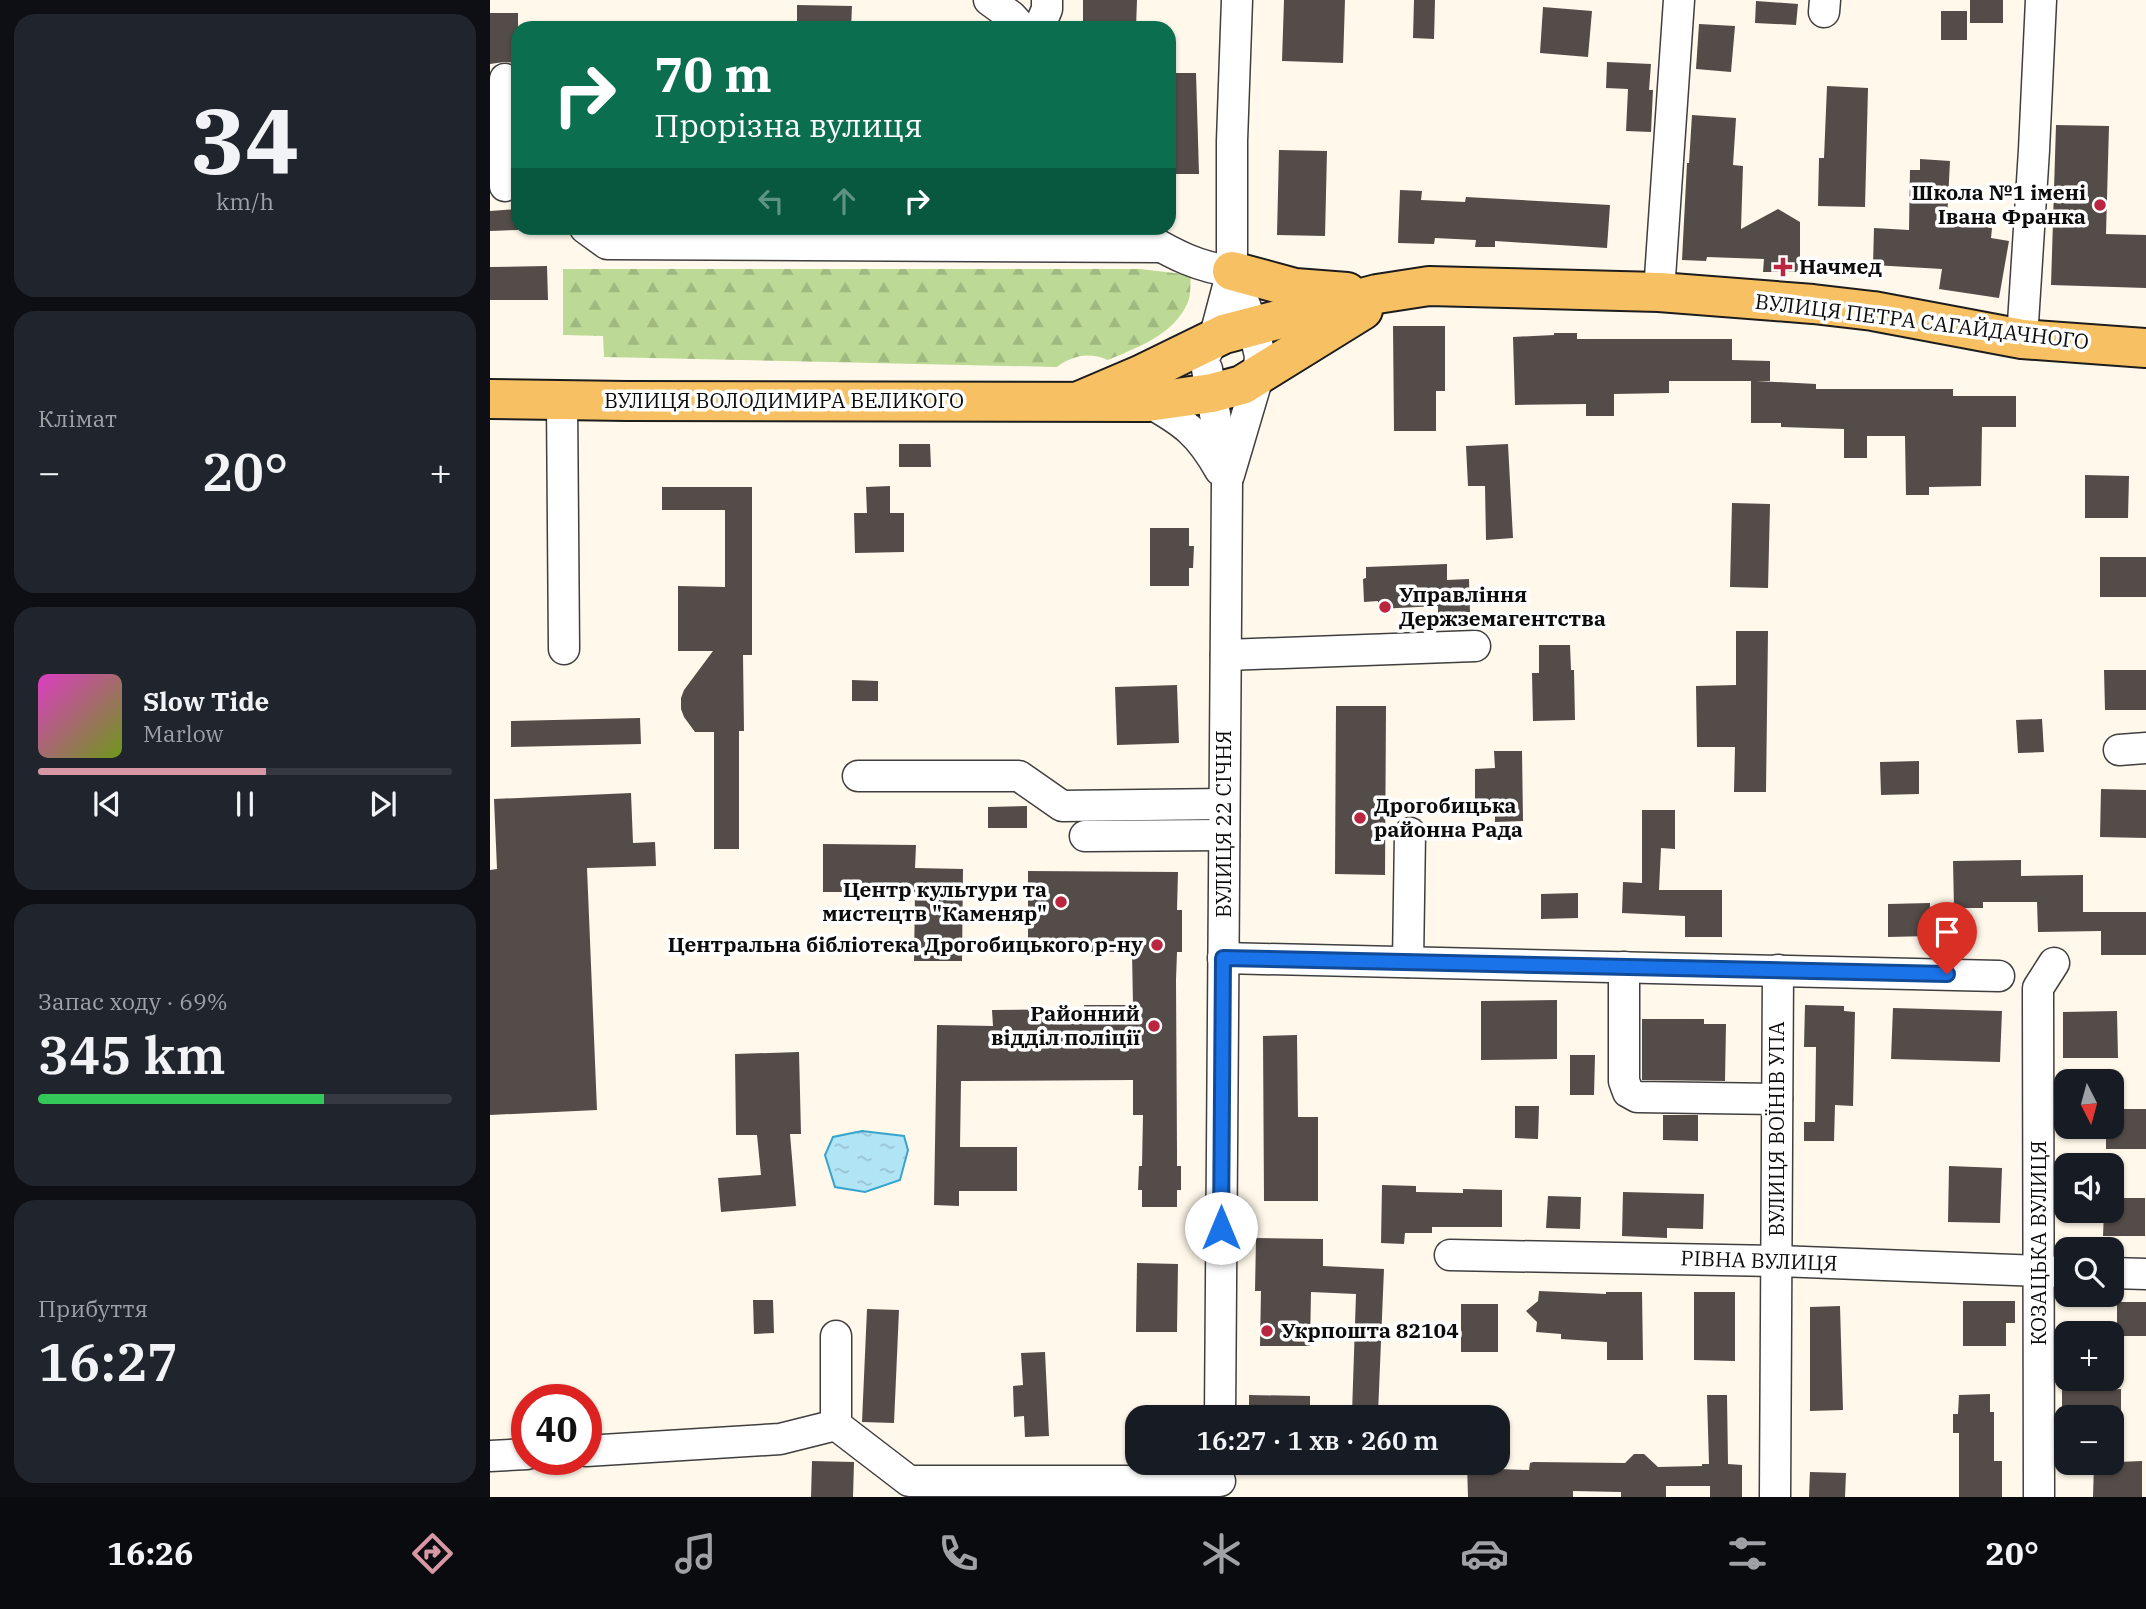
<!DOCTYPE html>
<html lang="uk">
<meta charset="utf-8">
<style>
:root{--surface:#171b24;--page:#20242c;--text:#f1f3f6;--muted:#9ea1a6;--line:#363941;--accent:#d897a4}
body{margin:0;font-family:"IBM Plex Serif",serif;background:var(--page);color:var(--text);height:100vh;display:flex;flex-direction:column;font-size:26px;white-space:nowrap}
*{box-sizing:border-box;margin:0}
p{font-size:23px;color:var(--muted)}
.icon{flex:none;width:38px;height:38px;fill:none;stroke:currentColor;stroke-width:2;stroke-linecap:round;stroke-linejoin:round}
.map{position:relative;flex:1;overflow:hidden}
.panel{display:flex;flex-direction:column;gap:14px;padding:14px;background:#0d0f14;width:490px}
.panel>*{flex:none}
.hud{position:absolute;left:21px;top:21px;width:665px;height:214px;border-radius:21px;box-shadow:0 2px 5px #0004;background:#0b6e4f;color:#fff;overflow:hidden}
.needle{width:46px;rotate:174deg}
.fabs{position:absolute;left:1564px;top:1069px;display:grid;gap:14px}
.fabs a{display:grid;place-items:center;width:70px;height:70px;border-radius:14px;background:var(--surface);box-shadow:0 2px 5px #0004;font-size:35px}
.speed{position:absolute;left:21px;top:1384px;display:flex;gap:14px;font-size:35px;font-weight:700;text-align:center}
.speed>*{display:grid;place-content:center;width:91px;height:91px;border-radius:50%;background:var(--surface);box-shadow:0 2px 5px #0004;line-height:1}
.speed .limit{border:10px solid #d22;background:#fff;color:#111}
.pin{position:absolute;display:grid;place-items:center;width:60px;height:60px;color:#fff;margin:-72px -30px;border-radius:50% 50% 50% 0;rotate:-45deg;box-shadow:0 0 7px #0007}
.pin .icon{rotate:45deg}
.me{position:absolute;width:77px;margin:-38px;rotate:0deg;stroke-linejoin:round;filter:drop-shadow(0 0 5px #0008)}
.turn{display:flex;align-items:center;gap:24px;height:147px;padding:0 28px;font-size:32px}
.turn .icon{width:91px;height:91px;stroke-width:2.5}
.turn b{display:block;font-size:49px;line-height:60px}
.lanes{display:flex;align-items:center;height:66px;padding:0 28px;background:#0003;justify-content:center;gap:35px;direction:ltr}
.lanes .off{opacity:.35}
.big{font-size:52px;font-weight:600;line-height:1.1}
.panel .tile{flex:1;display:flex;flex-direction:column;justify-content:center;gap:10px;min-width:0;padding:0 24px;border-radius:21px;background:var(--page)}
.panel .dial{align-items:center;gap:0}
.dial b{font-size:91px;line-height:1}
.song{display:flex;align-items:center;gap:21px}
.cover{width:84px;height:84px;border-radius:10px;background:linear-gradient(135deg,hsl(310 70% 55%),hsl(80 70% 35%))}
.played{height:7px;border-radius:4px;background:linear-gradient(90deg,var(--accent) 55%,var(--line) 55%)}
.keys{display:flex;justify-content:space-around;direction:ltr}
.heat{display:flex;justify-content:space-between;align-items:center;font-size:38px;direction:ltr}
.charge{height:10px;border-radius:5px;background:linear-gradient(90deg,#34c759 69%,var(--line) 0)}
.trip{position:absolute;left:635px;top:1405px;width:385px;height:70px;border-radius:21px;background:var(--surface);box-shadow:0 2px 5px #0004;font-weight:600;line-height:70px;text-align:center}
.menu{display:flex;height:112px;justify-content:space-around;align-items:center;background:#090b0e;color:var(--muted)}
.menu .icon{width:49px;height:49px}
.menu .selected{color:var(--accent)}
.menu b{font-size:32px;color:var(--text)}
main{display:flex;flex:1;min-height:0}
.map>svg:first-child{display:block}
.forest{fill:url(#forest-firs)}
.water{fill:url(#water-ripples);stroke:#38a4cc;stroke-width:2}
.building{fill:#544c48}
.lines{fill:none;stroke-linecap:round;stroke-linejoin:round}
.minor-casing{stroke:#3f3f3f;stroke-width:33}
.major-casing{stroke:#1d1d1d;stroke-width:42}
.minor{stroke:#fff;stroke-width:30}
.major{stroke:#f7c063;stroke-width:38}
.route-casing{stroke:#114b97;stroke-width:18}
.route{stroke:#1a73e8;stroke-width:12}
.poi-dot{fill:#ba263f;stroke:#fff;stroke-width:2.5}
.labels{text-anchor:middle;stroke-width:7;stroke-linejoin:round;paint-order:stroke}
.poi-label{font-size:21px;font-weight:bold;fill:#0c0c0c;stroke:#fff;text-anchor:end}
.street-label{font-size:21px;fill:#0c0c0c;stroke:#fff}
</style>
<main>
<section class="panel">
<div class="tile dial"><b>34</b><p>km/h</p></div>
<div class="tile"><p>Клімат</p>
<div class="heat"><a>−</a><b class="big">20°</b><a>+</a></div>
</div>
<div class="tile">
<div class="song"><i class="cover"></i><div><b>Slow Tide</b><p>Marlow</p></div></div>
<div class="played"></div>
<div class="keys"><svg class="icon" aria-label="previous" viewBox="0 0 24 24"><path d="M18 5L8 12l10 7zM5 5v14"/></svg><svg class="icon" aria-label="pause" viewBox="0 0 24 24"><path d="M8 5v14M16 5v14"/></svg><svg class="icon" aria-label="next" viewBox="0 0 24 24"><path d="M6 5l10 7-10 7zM19 5v14"/></svg></div>
</div>
<div class="tile"><p>Запас ходу · 69%</p><b class="big">345 km</b><div class="charge"></div></div>
<div class="tile"><p>Прибуття</p><b class="big">16:27</b></div>
</section>
<div class="map">
<svg width="1656" height="1497" viewBox="0 0 1656 1497">
<defs>
<pattern id="forest-firs" width="22" height="20" patternUnits="userSpaceOnUse" patternTransform="scale(1.75)"><rect width="22" height="20" fill="#bcd995"/><path d="M5 1l3.5 6h-7zM16 11l3.5 6h-7z" fill="#a0b97f"/></pattern>
<pattern id="water-ripples" width="26" height="14" patternUnits="userSpaceOnUse" patternTransform="scale(1.75)"><rect width="26" height="14" fill="#b1e4f5"/><path d="M2 4q2-2 4 0t4 0M15 11q2-2 4 0t4 0" fill="none" stroke="#97c2d1"/></pattern>
</defs>
<rect width="100%" height="100%" fill="#fff8eb"/>
<path class="forest" d="M 73,269 L 650,269 L 701,275 C 700,284 701,294 698,302 C 684,335 648,347 618,360 C 599,352 583,355 567,367 L 114,357 L 113,336 L 73,335 Z"/>
<polygon class="water" points="372,1131 414,1136 418,1150 410,1180 375,1192 345,1187 335,1155 343,1137"/>
<g class="building">
<polygon points="593,0 647,0 646,28 593,28"/>
<polygon points="794,0 855,0 853,63 792,61"/>
<polygon points="924,0 945,0 944,39 923,38"/>
<rect x="1480" y="0" width="33" height="23"/>
<polygon points="1266,1 1308,4 1306,25 1265,23"/>
<polygon points="307,5 362,6 361,28 307,28"/>
<polygon points="1053,7 1102,11 1098,57 1050,53"/>
<rect x="1451" y="11" width="26" height="29"/>
<polygon points="0,13 28,13 28,63 14,62 0,64"/>
<polygon points="1209,24 1245,26 1241,72 1206,69"/>
<polygon points="1117,62 1161,64 1159,90 1163,90 1161,132 1136,131 1138,89 1116,88"/>
<polygon points="682,73 706,73 709,174 679,174 679,96"/>
<polygon points="1337,86 1378,88 1375,207 1328,206 1329,158 1334,158"/>
<polygon points="1202,115 1246,118 1243,165 1253,166 1251,229 1288,209 1310,222 1310,272 1273,272 1274,259 1217,257 1216,261 1192,260 1197,163 1199,163"/>
<polygon points="1566,125 1619,126 1616,234 1656,235 1656,288 1561,285"/>
<polygon points="789,150 837,151 835,236 787,235"/>
<polygon points="1430,159 1460,161 1457,220 1502,228 1501,238 1519,241 1509,298 1449,289 1452,269 1383,265 1384,228 1419,230 1420,170 1430,170"/>
<polygon points="910,190 932,191 931,200 975,202 976,197 1120,205 1117,248 1005,241 1005,247 985,247 986,240 945,238 944,244 908,243"/>
<polygon points="28,209 28,230 0,231 0,211"/>
<polygon points="57,266 58,300 0,300 0,267"/>
<polygon points="903,326 955,326 955,391 946,391 946,431 904,431"/>
<polygon points="1064,333 1087,333 1087,339 1242,339 1242,360 1280,361 1280,381 1266,381 1326,384 1326,389 1463,389 1463,396 1526,396 1526,427 1492,427 1491,486 1439,487 1439,495 1416,495 1415,436 1377,436 1377,458 1354,458 1354,429 1291,427 1291,423 1261,423 1261,381 1179,381 1179,393 1124,394 1124,416 1096,416 1096,404 1025,405 1023,337 1064,335"/>
<polygon points="409,444 440,444 441,467 409,467"/>
<polygon points="1018,444 1023,538 996,540 995,486 978,486 976,446"/>
<polygon points="1595,475 1639,476 1638,518 1595,518"/>
<polygon points="400,486 400,513 414,513 414,552 365,553 364,513 377,513 376,487"/>
<polygon points="172,487 262,487 262,655 253,655 254,731 249,731 249,849 224,849 224,732 205,732 194,717 191,709 191,698 194,690 223,651 188,651 188,586 235,587 235,510 172,510"/>
<polygon points="1242,503 1280,504 1278,588 1240,587"/>
<polygon points="660,528 699,528 699,546 704,546 703,568 699,568 699,586 660,586"/>
<rect x="1610" y="557" width="46" height="40"/>
<polygon points="957,564 957,580 979,579 980,612 948,613 948,606 888,609 888,601 874,602 873,579 876,578 876,567"/>
<polygon points="1246,631 1278,631 1276,792 1244,792 1245,747 1207,747 1206,686 1246,685"/>
<polygon points="1049,645 1080,645 1081,670 1084,670 1085,720 1043,721 1042,673 1049,673"/>
<polygon points="1614,670 1656,670 1656,710 1615,710"/>
<polygon points="362,680 388,681 388,701 362,701"/>
<polygon points="687,685 689,743 627,745 625,687"/>
<polygon points="846,706 896,706 895,875 845,874"/>
<polygon points="150,718 151,744 21,747 21,721"/>
<polygon points="1552,719 1554,752 1528,753 1526,720"/>
<polygon points="1004,751 1032,751 1033,821 1005,822 1005,805 985,806 985,769 1005,768"/>
<polygon points="1429,761 1429,794 1391,795 1390,762"/>
<polygon points="1611,789 1656,790 1656,838 1610,837"/>
<polygon points="141,793 143,843 165,842 166,866 97,868 107,1110 0,1115 0,870 7,869 4,799"/>
<polygon points="537,806 537,828 498,828 498,807"/>
<polygon points="1152,810 1185,810 1185,849 1171,848 1169,890 1232,890 1232,937 1195,937 1195,916 1132,913 1133,882 1152,883"/>
<polygon points="333,844 426,845 425,868 473,869 472,961 424,961 425,892 333,892"/>
<polygon points="1531,860 1531,876 1593,875 1593,912 1656,912 1656,955 1611,955 1611,931 1548,932 1547,902 1493,902 1493,908 1464,908 1463,861"/>
<polygon points="538,871 688,872 687,910 692,910 692,952 687,952 686,980 687,1150 687,1166 691,1166 691,1190 687,1190 687,1207 652,1207 652,1190 648,1190 649,1166 652,1166 653,1115 643,1115 643,1080 471,1081 470,1147 527,1147 527,1191 469,1191 469,1206 444,1205 447,1025 503,1026 502,1010 595,1009 594,1005 643,1005 642,952 538,952"/>
<polygon points="1088,893 1088,918 1051,919 1051,894"/>
<polygon points="1440,903 1440,936 1398,937 1398,904"/>
<polygon points="1067,1000 1067,1059 991,1060 991,1001"/>
<polygon points="1315,1005 1354,1006 1354,1011 1365,1012 1363,1106 1345,1105 1344,1141 1314,1141 1314,1122 1325,1122 1326,1047 1314,1047"/>
<polygon points="1403,1008 1512,1011 1510,1062 1401,1059"/>
<polygon points="1627,1011 1628,1058 1573,1058 1573,1012"/>
<polygon points="1152,1019 1214,1019 1214,1024 1236,1024 1235,1081 1152,1080"/>
<polygon points="807,1035 808,1117 828,1117 828,1201 774,1201 773,1036"/>
<polygon points="309,1052 311,1134 300,1134 306,1206 231,1212 228,1178 271,1175 267,1135 246,1135 245,1054"/>
<polygon points="1080,1055 1105,1055 1104,1095 1080,1095"/>
<polygon points="1025,1106 1049,1106 1048,1139 1025,1138"/>
<polygon points="1622,1109 1656,1109 1656,1149 1616,1149 1616,1127 1622,1127"/>
<polygon points="1173,1115 1208,1115 1208,1141 1173,1140"/>
<polygon points="1459,1166 1512,1168 1510,1223 1458,1222"/>
<polygon points="892,1185 926,1186 926,1192 973,1193 973,1189 1012,1190 1012,1227 942,1227 942,1233 915,1233 914,1244 891,1243"/>
<polygon points="1133,1192 1214,1194 1213,1229 1177,1228 1177,1238 1132,1236"/>
<polygon points="1058,1196 1091,1197 1090,1229 1056,1228"/>
<polygon points="1622,1198 1655,1198 1655,1236 1613,1236 1614,1211 1622,1211"/>
<polygon points="766,1238 833,1239 833,1266 894,1269 888,1414 862,1413 866,1294 821,1292 820,1346 770,1346 771,1291 765,1291"/>
<polygon points="647,1263 688,1264 687,1332 646,1332"/>
<polygon points="1049,1291 1116,1294 1116,1292 1152,1292 1153,1360 1117,1360 1117,1342 1071,1339 1071,1334 1046,1332 1047,1322 1036,1311 1048,1301"/>
<polygon points="1204,1292 1245,1292 1245,1361 1204,1360"/>
<polygon points="263,1300 283,1300 284,1333 264,1334"/>
<polygon points="1473,1301 1525,1301 1525,1323 1516,1323 1516,1346 1473,1346"/>
<rect x="1627" y="1302" width="29" height="34"/>
<rect x="971" y="1304" width="37" height="48"/>
<polygon points="1350,1306 1353,1410 1320,1411 1320,1307"/>
<polygon points="377,1309 409,1310 404,1423 372,1422"/>
<polygon points="555,1352 559,1436 535,1437 534,1416 524,1417 523,1386 533,1385 531,1353"/>
<polygon points="1572,1382 1617,1382 1617,1390 1631,1389 1631,1418 1572,1418"/>
<polygon points="1500,1394 1500,1412 1504,1412 1504,1461 1512,1461 1512,1497 1469,1497 1469,1433 1463,1433 1463,1414 1468,1414 1469,1395"/>
<polygon points="759,1395 820,1396 820,1418 759,1418"/>
<polygon points="1217,1395 1237,1395 1238,1464 1252,1465 1252,1497 1220,1497 1220,1486 1176,1486 1176,1497 1131,1497 1131,1492 1083,1491 1083,1497 978,1497 977,1464 1008,1464 1008,1469 1039,1470 1040,1463 1043,1462 1135,1463 1144,1454 1154,1454 1168,1467 1212,1466 1212,1464 1219,1464"/>
<polygon points="322,1461 364,1462 363,1497 321,1497"/>
<polygon points="1652,1461 1652,1497 1603,1497 1604,1463"/>
<polygon points="1320,1472 1356,1473 1355,1497 1319,1497"/>
</g>
<g class="lines">
<defs>
<g id="minor">
<polyline points="499,0 521,16 532,28"/>
<polyline points="1334,12 1335,0"/>
<polyline points="549,28 557,9 557,0"/>
<polyline points="15,79 15,186"/>
<polyline points="95,228 117,244 671,247"/>
<path d="M 656,238 C 683,254 710,268 742,271"/>
<polyline points="1169,292 1189,0"/>
<polyline points="1532,339 1544,150 1551,0"/>
<polyline points="717,352 724,339 742,271 742,141 747,0"/>
<polyline points="717,369 737,482 730,1418"/>
<polyline points="72,401 74,649"/>
<path d="M 658,402 C 694,422 709,433 730,470"/>
<polyline points="739,475 768,377 770,356 763,326 742,271"/>
<polyline points="736,655 985,646"/>
<polyline points="1629,750 1656,748"/>
<polyline points="368,776 529,776 572,806 734,804"/>
<polyline points="595,836 734,835"/>
<polyline points="733,958 1509,976"/>
<polyline points="918,962 920,833"/>
<polyline points="1134,967 1134,1081 1138,1092 1147,1097 1287,1099"/>
<polyline points="960,1255 1286,1261 1577,1272"/>
<polyline points="1622,1273 1656,1274"/>
<polyline points="346,1336 346,1425 419,1481 730,1481"/>
<polyline points="96,1451 290,1439 346,1425"/>
<polyline points="0,1456 37,1454"/>
<polyline points="1285,1497 1288,970"/>
<polyline points="1549,1497 1548,988 1564,963"/>
</g>
<g id="major">
<polyline points="742,271 805,288 857,292"/>
<polyline points="0,399 137,401 658,402 722,393 752,385 873,310"/>
<polyline points="589,401 650,375 734,334 887,294 939,286 1169,292 1323,304 1383,311 1532,339 1656,348"/>
</g>
</defs>
<use href="#minor" class="minor-casing"/>
<use href="#major" class="major-casing"/>
<use href="#minor" class="minor"/>
<use href="#major" class="major"/>
</g>
<g class="lines">
<defs>
<polyline id="route" points="731,1228 733,958 1457,974"/>
</defs>
<use href="#route" class="route-casing"/>
<use href="#route" class="route"/>
</g>
<g class="poi-dot">
<circle cx="1610" cy="205" r="7"/>
<path d="M1289.5 256.5h7v7h7v7h-7v7h-7v-7h-7v-7h7z"/>
<circle cx="895" cy="607" r="7"/>
<circle cx="870" cy="818" r="7"/>
<circle cx="571" cy="902" r="7"/>
<circle cx="667" cy="945" r="7"/>
<circle cx="664" cy="1026" r="7"/>
<circle cx="777" cy="1331" r="7"/>
</g>
<g class="labels">
<g class="poi-label">
<text x="1596" y="200">Школа №1 імені<tspan x="1596" dy="24">Івана Франка</tspan></text>
<text x="1309" y="274" text-anchor="start">Начмед</text>
<text x="909" y="602" text-anchor="start">Управління<tspan x="909" dy="24">Держземагентства</tspan></text>
<text x="884" y="813" text-anchor="start">Дрогобицька<tspan x="884" dy="24">районна Рада</tspan></text>
<text x="557" y="897">Центр культури та<tspan x="557" dy="24">мистецтв "Каменяр"</tspan></text>
<text x="653" y="952">Центральна бібліотека Дрогобицького р-ну</text>
<text x="650" y="1021">Районний<tspan x="650" dy="24">відділ поліції</tspan></text>
<text x="791" y="1338" text-anchor="start">Укрпошта 82104</text>
</g>
<g class="street-label">
<text transform="translate(1432 322) rotate(7)" y="7">ВУЛИЦЯ ПЕТРА САГАЙДАЧНОГО</text>
<text x="294" y="408">ВУЛИЦЯ ВОЛОДИМИРА ВЕЛИКОГО</text>
<text transform="translate(734 824) rotate(-90)" y="7">ВУЛИЦЯ 22 СІЧНЯ</text>
<text transform="translate(1287 1129) rotate(-90)" y="7">ВУЛИЦЯ ВОЇНІВ УПА</text>
<text transform="translate(1549 1243) rotate(-90)" y="7">КОЗАЦЬКА ВУЛИЦЯ</text>
<text transform="translate(1269 1261) rotate(2)" y="7">РІВНА ВУЛИЦЯ</text>
</g>
</g>
</svg>
<div class="fabs">
<a><svg class="needle" viewBox="-14 -14 28 28"><path d="M0-13l5 13h-10z" fill="#e53935"/><path d="M0 13l5-13h-10z" fill="#9ea1a6"/></svg></a>
<a><svg class="icon" aria-label="sound" viewBox="0 0 24 24"><path d="M4 9h4l5-4v14l-5-4H4zM17 9q2 3 0 6"/></svg></a>
<a><svg class="icon" aria-label="search" viewBox="0 0 24 24"><circle cx="10" cy="10" r="6"/><path d="M15 15l6 6"/></svg></a>
<a>+</a>
<a>−</a>
</div>
<div class="speed"><div class="limit">40</div></div>
<div class="pin" style="left:1457px;top:974px;background:#d93025"><svg class="icon" aria-label="arrive" viewBox="0 0 24 24"><path d="M6 21V4h12l-3 4 3 4H6"/></svg></div>
<svg class="me" style="left:731px;top:1228px" viewBox="-20 -20 40 40"><circle r="19" fill="#fff"/><path d="M0-13L10 11 0 6-10 11z" fill="#1a73e8"/></svg>
<div class="trip">16:27 · 1 хв · 260 m</div>
<div class="hud">
<div class="turn"><svg class="icon" aria-label="right" viewBox="0 0 24 24"><path d="M7 20v-9h11M14 6l5 5-5 5"/></svg><div><b>70 m</b>Прорізна вулиця</div></div>
<div class="lanes"><svg class="icon off" aria-label="left" viewBox="0 0 24 24"><path d="M17 20v-9H6M10 6l-5 5 5 5"/></svg><svg class="icon off" aria-label="ahead" viewBox="0 0 24 24"><path d="M12 20V5M6 11l6-6 6 6"/></svg><svg class="icon" aria-label="right" viewBox="0 0 24 24"><path d="M7 20v-9h11M14 6l5 5-5 5"/></svg></div>
</div>
</div>
</main>
<nav class="menu">
<b>16:26</b>
<svg class="icon selected" aria-label="directions" viewBox="0 0 24 24"><path d="M12 3l9 9-9 9-9-9zM9 14v-3h6M13 9l2 2-2 2"/></svg>
<svg class="icon" aria-label="music" viewBox="0 0 24 24"><path d="M9 18V5l10-2v13"/><circle cx="6" cy="18" r="3"/><circle cx="16" cy="16" r="3"/></svg>
<svg class="icon" aria-label="phone" viewBox="0 0 24 24"><path d="M5 4h4l2 5-3 2q2 4 5 5l2-3 5 2v4C11 20 4 13 5 4z"/></svg>
<svg class="icon" aria-label="climate" viewBox="0 0 24 24"><path d="M12 3v18M4 7l16 10M4 17L20 7"/></svg>
<svg class="icon" aria-label="car" viewBox="0 0 24 24"><path d="M5 17H2v-5l4-1 3-4h7l3 4 3 1v5h-3M9 17h6M6 11h13"/><circle cx="7" cy="17" r="2"/><circle cx="17" cy="17" r="2"/></svg>
<svg class="icon" aria-label="filters" viewBox="0 0 24 24"><path d="M4 7h16M4 17h16"/><circle cx="9" cy="7" r="2"/><circle cx="15" cy="17" r="2"/></svg>
<b>20°</b>
</nav>
